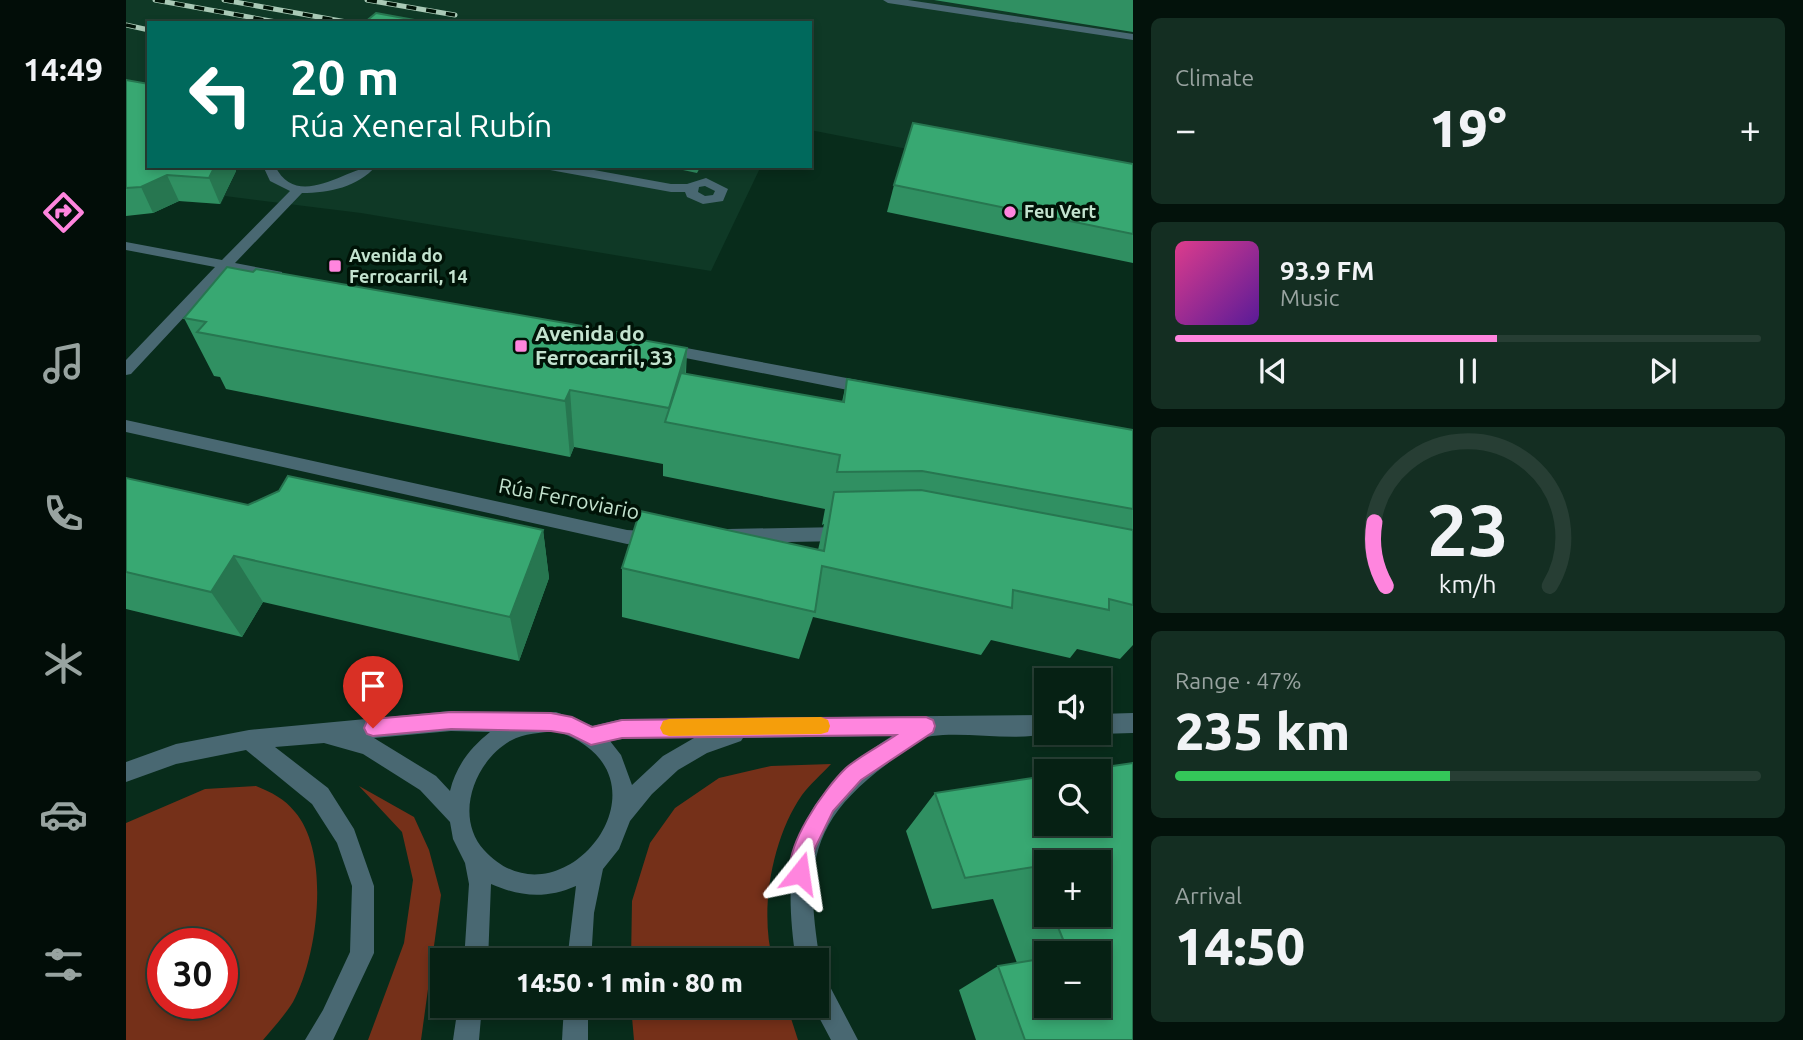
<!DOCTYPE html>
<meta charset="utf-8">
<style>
:root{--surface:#062114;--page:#142e22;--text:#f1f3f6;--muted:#98a3a0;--line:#273e34;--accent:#ff85de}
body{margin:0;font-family:Ubuntu,sans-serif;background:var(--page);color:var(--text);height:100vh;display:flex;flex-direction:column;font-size:26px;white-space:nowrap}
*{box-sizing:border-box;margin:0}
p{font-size:23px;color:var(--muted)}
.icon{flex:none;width:38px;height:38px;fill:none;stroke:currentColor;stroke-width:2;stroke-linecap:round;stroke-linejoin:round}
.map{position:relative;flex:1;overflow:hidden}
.drawer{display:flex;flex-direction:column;gap:18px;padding:18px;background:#03120b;width:670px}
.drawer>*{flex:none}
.hud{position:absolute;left:21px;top:21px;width:665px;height:147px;border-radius:0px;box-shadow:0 4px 10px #0003,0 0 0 2px var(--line);background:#00695c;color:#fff;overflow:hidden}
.buttons{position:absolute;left:908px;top:668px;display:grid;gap:14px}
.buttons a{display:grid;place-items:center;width:77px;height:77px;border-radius:0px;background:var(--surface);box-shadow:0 4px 10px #0003,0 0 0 2px var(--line);font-size:35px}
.speed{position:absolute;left:21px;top:928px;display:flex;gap:14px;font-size:35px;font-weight:700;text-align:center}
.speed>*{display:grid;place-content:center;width:91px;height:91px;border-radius:50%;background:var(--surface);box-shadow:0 4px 10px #0003,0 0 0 2px var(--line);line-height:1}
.speed .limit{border:10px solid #d22;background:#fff;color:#111}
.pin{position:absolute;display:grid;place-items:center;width:60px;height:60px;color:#fff;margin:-72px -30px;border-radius:50% 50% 50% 0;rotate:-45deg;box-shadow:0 0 7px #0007}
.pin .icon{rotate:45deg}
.me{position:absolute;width:77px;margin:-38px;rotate:15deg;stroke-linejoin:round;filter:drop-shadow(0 0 5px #0008)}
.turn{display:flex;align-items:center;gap:24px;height:147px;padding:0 28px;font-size:32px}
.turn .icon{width:91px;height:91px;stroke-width:2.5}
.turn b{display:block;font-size:49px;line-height:60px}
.big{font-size:52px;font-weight:800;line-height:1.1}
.drawer .card{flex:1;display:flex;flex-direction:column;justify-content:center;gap:10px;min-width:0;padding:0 24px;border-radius:10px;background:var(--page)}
.drawer .dial{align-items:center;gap:0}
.dial svg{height:182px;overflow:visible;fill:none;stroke:var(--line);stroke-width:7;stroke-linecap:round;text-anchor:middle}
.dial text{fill:var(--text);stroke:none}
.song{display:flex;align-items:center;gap:21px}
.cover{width:84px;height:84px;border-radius:10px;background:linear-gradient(135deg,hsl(330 70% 55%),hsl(270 70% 35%))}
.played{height:7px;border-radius:4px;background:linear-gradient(90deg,var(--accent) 55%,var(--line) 55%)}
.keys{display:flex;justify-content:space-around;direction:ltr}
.heat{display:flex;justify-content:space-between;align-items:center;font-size:38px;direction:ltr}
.charge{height:10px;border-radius:5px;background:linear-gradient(90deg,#34c759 47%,var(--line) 0)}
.trip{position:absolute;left:304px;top:948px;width:399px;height:70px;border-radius:0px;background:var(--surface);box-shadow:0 4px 10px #0003,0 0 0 2px var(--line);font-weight:800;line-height:70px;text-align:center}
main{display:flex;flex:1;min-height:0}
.menu{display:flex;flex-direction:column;width:126px;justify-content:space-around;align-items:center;background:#020d08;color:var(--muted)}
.menu .icon{width:49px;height:49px}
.menu .on{color:var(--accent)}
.menu b{font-size:32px;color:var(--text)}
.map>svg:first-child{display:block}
.built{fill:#0f3926}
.green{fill:#753019;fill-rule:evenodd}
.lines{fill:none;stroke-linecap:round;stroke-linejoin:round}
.minor{fill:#496872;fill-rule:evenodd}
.rail-casing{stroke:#a9c9b6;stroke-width:5}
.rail{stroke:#001307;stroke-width:3.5;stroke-dasharray:10;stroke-linecap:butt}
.wall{fill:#309062;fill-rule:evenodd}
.shaded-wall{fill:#277650}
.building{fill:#38a872;stroke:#277650;stroke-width:2}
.route{fill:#ff85de;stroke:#a65690;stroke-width:2}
.slow{fill:#f59e0b}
.poi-dot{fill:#ff85de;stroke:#001307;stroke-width:2.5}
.labels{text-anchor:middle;stroke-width:7;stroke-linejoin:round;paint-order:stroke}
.far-poi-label{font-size:18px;font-weight:bold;fill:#c3e3cf;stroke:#001307;text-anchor:start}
.poi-label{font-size:21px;font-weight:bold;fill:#c3e3cf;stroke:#001307;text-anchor:start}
.street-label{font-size:21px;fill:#c3e3cf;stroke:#001307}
</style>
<main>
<nav class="menu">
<b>14:49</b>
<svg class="icon on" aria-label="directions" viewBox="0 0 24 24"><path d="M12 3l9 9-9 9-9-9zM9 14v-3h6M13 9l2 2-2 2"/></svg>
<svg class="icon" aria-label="music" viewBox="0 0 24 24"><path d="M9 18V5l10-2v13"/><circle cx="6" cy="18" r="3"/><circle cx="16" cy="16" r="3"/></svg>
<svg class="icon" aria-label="phone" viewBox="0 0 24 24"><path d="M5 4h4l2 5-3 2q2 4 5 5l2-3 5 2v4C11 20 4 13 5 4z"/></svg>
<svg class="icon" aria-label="climate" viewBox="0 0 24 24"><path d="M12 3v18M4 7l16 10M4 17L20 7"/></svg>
<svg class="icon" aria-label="car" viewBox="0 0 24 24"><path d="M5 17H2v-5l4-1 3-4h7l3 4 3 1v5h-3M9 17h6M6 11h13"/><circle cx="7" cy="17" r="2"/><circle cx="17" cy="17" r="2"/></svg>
<svg class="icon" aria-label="filters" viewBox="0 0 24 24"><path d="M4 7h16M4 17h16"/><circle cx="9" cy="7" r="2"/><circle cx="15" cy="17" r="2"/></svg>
</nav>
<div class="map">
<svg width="1007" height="1040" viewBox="0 0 1007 1040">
<rect width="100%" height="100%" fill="#082c1b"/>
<polygon class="built" points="0,0 1007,0 1007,193 684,130 684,23 23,23 23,166 635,166 585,271 235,213 99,196 95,204 50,201 27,213 0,211"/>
<g class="green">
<path d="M 705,764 C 696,774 684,784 676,795 C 646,838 633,911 647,961 L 505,961 L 506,901 L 524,843 L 549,808 L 593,778 L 645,766 Z"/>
<path d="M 130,786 C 146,793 158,798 169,812 C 205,854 192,956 167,1002 C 159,1015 147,1028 137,1040 L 0,1040 L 0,823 L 79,789 ZM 37,943 L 96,943 L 96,1003 L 37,1003 Z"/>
<polygon points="233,786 288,817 303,850 315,895 295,1040 242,1040 278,943 287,880 276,832"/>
<polygon points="505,1006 661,1006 672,1040 508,1040"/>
</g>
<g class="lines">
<g class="minor">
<polygon points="757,0 782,0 1007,34 1007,40 762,3"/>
<path d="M 137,166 L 149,166 C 172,212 222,166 250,166 C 232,187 203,193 176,193 L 109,263 L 156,272 L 156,278 L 102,270 L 5,374 L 0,375 L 0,360 L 89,267 L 0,250 L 0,242 L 96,260 L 164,191 L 144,181 Z"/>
<path d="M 418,166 L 446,166 L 545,184 L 561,184 L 580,178 L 602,189 L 597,201 L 577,204 L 561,197 L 559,192 L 545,192 L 424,170 ZM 579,186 L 589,191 L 587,195 L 579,196 L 572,192 L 573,187 Z"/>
<polygon points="539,344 742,382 750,388 742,394 534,353 532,349"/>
<polygon points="0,420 501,530 534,532 537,537 534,542 501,544 0,432"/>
<polygon points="717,527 723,529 726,534 723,539 717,541 602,543 596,541 593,536 596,531 602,529"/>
<path d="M 325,711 L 399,716 L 430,712 L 467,726 L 496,719 L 920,715 L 920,733 L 924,733 C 890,742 841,731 806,736 C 791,737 772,755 761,764 C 682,823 679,868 694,961 L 691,968 L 691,961 L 670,961 C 654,853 670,796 766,736 L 617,738 L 615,741 L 581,753 L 552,770 L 526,794 L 504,821 L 493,849 L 477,869 L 468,913 L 465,961 L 441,961 L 450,886 C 420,899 395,897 365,884 L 362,961 L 338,961 L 343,884 L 339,863 L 327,839 L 324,822 L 294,790 L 237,754 L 198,743 L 149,747 L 202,788 L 228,829 L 248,886 L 248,953 L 207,1040 L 179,1040 L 197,1010 L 224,952 L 226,886 L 211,843 L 186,804 L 120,750 L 50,764 L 0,782 L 0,762 L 50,744 L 123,730 ZM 325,731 L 364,732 C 344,748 330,766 324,791 L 310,776 L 248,738 ZM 430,731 C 560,774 435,935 358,850 C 328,817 348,762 384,741 C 399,733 414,733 430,731 ZM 568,738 L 537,756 L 506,785 L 495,755 L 484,741 L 496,739 Z"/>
<polygon points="1007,713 1007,733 973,734 972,733 973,714"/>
<polygon points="691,976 700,979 732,1040 705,1040 687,1006 691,1006"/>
<polygon points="332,1006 356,1006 353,1040 327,1040"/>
<polygon points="438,1006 462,1006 462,1040 436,1040"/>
</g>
<defs>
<g id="rail">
<polyline points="29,0 156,23"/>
<polyline points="98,0 226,23"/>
<polyline points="241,0 329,15"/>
<polyline points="0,25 23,30"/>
</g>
</defs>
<use href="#rail" class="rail-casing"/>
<use href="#rail" class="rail"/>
</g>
<g class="wall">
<polygon points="808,0 1007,0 1007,32"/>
<polygon points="0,80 23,166 109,166 110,171 94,204 53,201 27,213 0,216"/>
<polygon points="1007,164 1007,263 761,212 768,185"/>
<polygon points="538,166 575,166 571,173"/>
<polygon points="58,318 496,337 561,348 560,374 716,402 721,379 1007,430 1007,645 994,659 951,649 944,658 865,640 855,655 687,617 673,659 496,617 496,568 692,550 698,524 696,525 699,509 537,476 537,464 448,447 444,457 100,389 94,377 88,376"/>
<polygon points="0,478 122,505 417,530 423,578 393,661 137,602 116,637 0,609"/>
<path d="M 1007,763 L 1007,1040 L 850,1040 L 833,990 L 872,966 L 891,963 L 867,899 L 806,909 L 780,831 L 809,793 L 920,776 L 920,824 L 973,824 L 973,772 L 946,772 ZM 920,863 L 973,863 L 973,915 L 920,915 ZM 920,954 L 973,954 L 973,1006 L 920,1006 Z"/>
</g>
<g class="shaded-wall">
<polygon points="89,166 109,166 110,171 94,204 83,178"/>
<polygon points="41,175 53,201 27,213 15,187"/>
<polygon points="561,348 557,405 542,422 543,408"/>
<polygon points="444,390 448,447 444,457 439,401"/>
<polygon points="417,530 423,578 393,661 384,617"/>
<polygon points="108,556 137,602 116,637 85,592"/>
</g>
<g class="building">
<polygon points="250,13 305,23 238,23"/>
<polygon points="0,80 23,84 23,166 89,166 83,178 41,175 15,187 0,188"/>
<polygon points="787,123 1007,164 1007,234 768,185"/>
<polygon points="101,267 127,272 130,269 496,333 494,336 561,348 543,408 444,390 439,401 71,332 80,322 58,318"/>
<polygon points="555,373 718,402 721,379 1007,430 1007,509 796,471 711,472 714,455 539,422"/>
<polygon points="162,476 417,530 384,617 108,556 85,592 0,572 0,478 122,505 153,491"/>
<polygon points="795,490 1007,530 1007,605 983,599 983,610 887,590 886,608 696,566 689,612 496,568 514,511 698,551 708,492"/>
<polygon points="1007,763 1007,1040 899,1040 872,966 920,958 920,1006 973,1006 973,954 943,954 927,915 973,915 973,863 920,863 920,900 907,867 839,878 809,793 920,776 920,824 973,824 973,772 946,772"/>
</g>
<path class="route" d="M 325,712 L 425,713 L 446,717 L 466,727 L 496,720 L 800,717 L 807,720 L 809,726 L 807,732 L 735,780 L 707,811 L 689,848 L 681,881 L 674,884 L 666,881 C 654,850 699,788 720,768 C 735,755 754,746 770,735 L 496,738 L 465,745 L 443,734 L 425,731 L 325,729 L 247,736 L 241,734 L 238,728 L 241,721 L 247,719 Z"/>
<polygon class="slow" points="695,717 702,720 704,726 702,732 695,734 543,736 537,734 534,728 537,721 543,719"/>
<g class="poi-dot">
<circle cx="884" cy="212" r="7"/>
<rect x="202" y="259" width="14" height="14" rx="3.5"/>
<rect x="388" y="339" width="14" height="14" rx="3.5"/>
</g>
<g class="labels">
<g class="far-poi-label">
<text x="898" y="218">Feu Vert</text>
<text x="223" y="262">Avenida do<tspan x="223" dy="21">Ferrocarril, 14</tspan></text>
</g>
<g class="poi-label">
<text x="409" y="341">Avenida do<tspan x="409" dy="24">Ferrocarril, 33</tspan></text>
</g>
<g class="street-label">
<text transform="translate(443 499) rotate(11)" y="7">Rúa Ferroviario</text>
</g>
</g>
</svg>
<div class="buttons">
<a><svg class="icon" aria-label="sound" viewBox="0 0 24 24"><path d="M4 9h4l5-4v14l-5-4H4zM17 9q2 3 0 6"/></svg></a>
<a><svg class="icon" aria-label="search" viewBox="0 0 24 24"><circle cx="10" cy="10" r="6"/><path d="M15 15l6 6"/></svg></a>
<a>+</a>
<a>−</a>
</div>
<div class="speed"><div class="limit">30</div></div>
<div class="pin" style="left:247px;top:728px;background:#d93025"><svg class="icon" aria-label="arrive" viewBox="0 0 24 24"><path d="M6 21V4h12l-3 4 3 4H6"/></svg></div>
<svg class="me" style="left:674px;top:873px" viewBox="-20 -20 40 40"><path d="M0-17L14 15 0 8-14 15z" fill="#ff85de" stroke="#fff" stroke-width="4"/></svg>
<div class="trip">14:50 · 1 min · 80 m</div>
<div class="hud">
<div class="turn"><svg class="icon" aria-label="left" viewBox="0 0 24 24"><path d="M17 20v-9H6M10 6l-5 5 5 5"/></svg><div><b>20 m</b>Rúa Xeneral Rubín</div></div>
</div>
</div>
<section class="drawer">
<div class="card"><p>Climate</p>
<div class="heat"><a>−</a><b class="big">19°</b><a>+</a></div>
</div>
<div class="card">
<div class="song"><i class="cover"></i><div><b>93.9 FM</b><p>Music</p></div></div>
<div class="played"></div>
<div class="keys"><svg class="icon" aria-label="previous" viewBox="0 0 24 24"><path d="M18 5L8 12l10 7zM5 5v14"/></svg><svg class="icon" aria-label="pause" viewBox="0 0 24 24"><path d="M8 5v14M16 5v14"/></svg><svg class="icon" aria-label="next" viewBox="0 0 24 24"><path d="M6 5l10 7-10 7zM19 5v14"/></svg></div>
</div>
<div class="card dial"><svg viewBox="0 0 100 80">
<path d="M14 69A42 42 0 1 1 86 69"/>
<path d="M14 69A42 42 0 0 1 9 41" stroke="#ff85de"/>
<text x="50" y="56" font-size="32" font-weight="700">23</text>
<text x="50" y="72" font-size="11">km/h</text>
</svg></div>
<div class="card"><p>Range · 47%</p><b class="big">235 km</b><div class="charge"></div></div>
<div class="card"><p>Arrival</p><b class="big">14:50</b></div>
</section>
</main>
